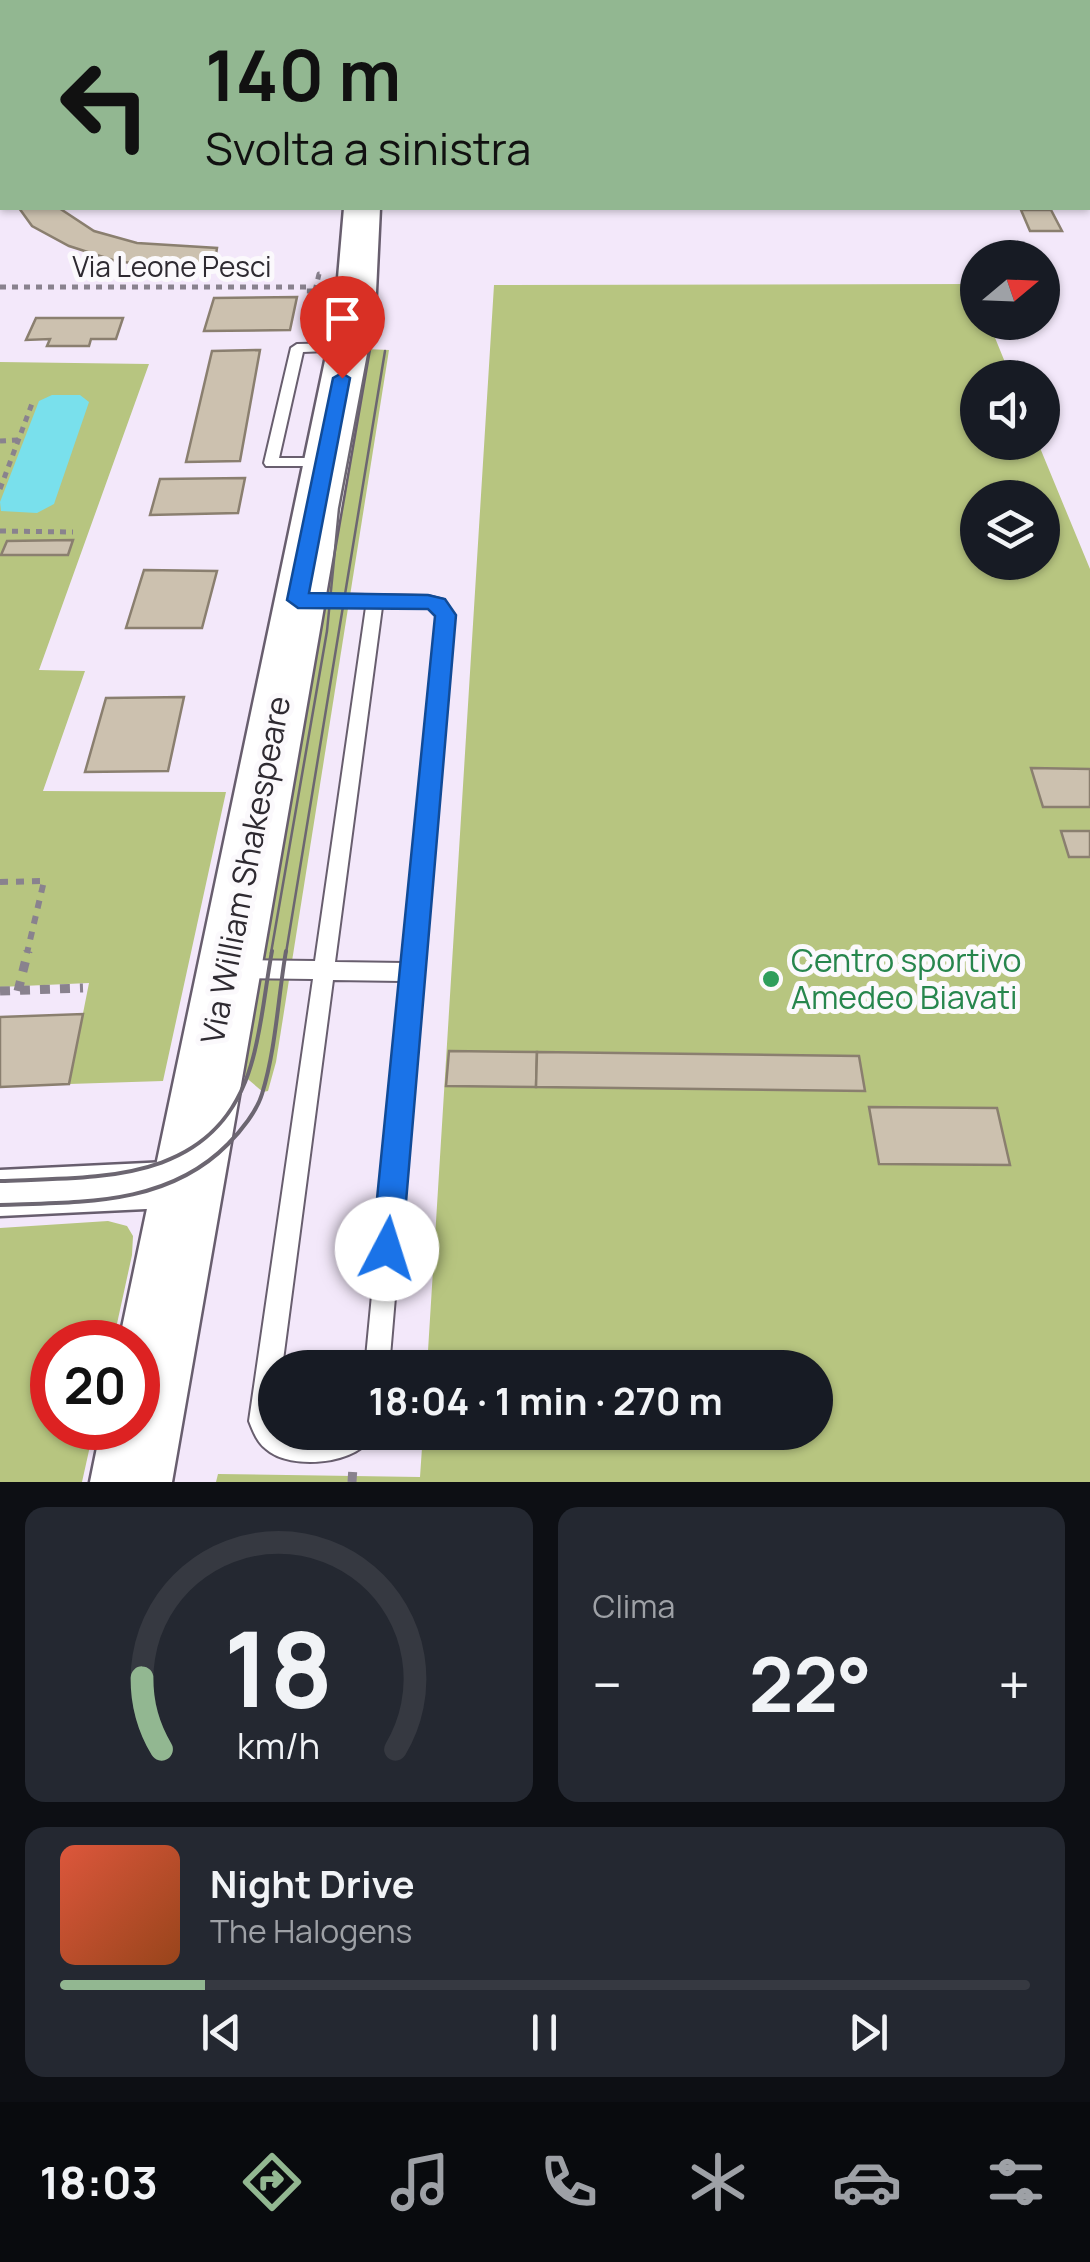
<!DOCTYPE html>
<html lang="it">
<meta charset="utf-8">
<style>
:root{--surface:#171b24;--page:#242831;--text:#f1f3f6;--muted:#9ea1a6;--line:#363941;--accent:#92b791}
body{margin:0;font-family:Manrope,sans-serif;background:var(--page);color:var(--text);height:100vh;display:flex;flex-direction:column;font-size:38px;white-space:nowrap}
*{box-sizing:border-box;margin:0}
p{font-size:32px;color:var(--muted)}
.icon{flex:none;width:55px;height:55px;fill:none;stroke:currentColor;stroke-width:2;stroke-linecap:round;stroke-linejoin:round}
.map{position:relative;height:1482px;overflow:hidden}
.details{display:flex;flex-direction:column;gap:25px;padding:25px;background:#0d0f14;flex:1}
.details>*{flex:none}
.banner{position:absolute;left:0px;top:0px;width:1090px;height:210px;box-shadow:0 2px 8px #0004;background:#92b791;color:#111;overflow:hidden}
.needle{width:65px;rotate:71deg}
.buttons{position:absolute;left:960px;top:240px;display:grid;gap:20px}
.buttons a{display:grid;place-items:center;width:100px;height:100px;border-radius:50%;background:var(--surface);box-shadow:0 2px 8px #0004;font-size:50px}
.speed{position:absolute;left:30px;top:1320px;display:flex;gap:20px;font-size:50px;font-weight:700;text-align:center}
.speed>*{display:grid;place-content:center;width:130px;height:130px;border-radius:50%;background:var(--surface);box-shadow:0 2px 8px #0004;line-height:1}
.speed .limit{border:15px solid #d22;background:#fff;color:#111}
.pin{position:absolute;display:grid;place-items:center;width:85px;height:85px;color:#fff;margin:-102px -42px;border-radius:50% 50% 50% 0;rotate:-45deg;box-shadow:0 0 10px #0007}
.pin .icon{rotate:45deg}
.me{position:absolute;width:110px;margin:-55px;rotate:5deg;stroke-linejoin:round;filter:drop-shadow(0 0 8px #0008)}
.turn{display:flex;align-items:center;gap:35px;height:210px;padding:0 40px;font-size:45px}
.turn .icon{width:130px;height:130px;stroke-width:2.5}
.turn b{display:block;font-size:70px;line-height:85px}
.big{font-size:75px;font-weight:700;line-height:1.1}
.details .card{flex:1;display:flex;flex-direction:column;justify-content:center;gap:15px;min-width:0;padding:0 35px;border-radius:20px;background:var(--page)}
.details .dial{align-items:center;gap:0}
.dial svg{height:260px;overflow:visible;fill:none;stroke:var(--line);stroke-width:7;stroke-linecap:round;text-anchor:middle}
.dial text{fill:var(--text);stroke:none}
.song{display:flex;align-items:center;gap:30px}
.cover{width:120px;height:120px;border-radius:15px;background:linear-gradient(135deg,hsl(10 70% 55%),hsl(20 70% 35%))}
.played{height:10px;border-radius:5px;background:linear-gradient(90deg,var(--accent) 15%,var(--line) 15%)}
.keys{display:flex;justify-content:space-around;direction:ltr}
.heat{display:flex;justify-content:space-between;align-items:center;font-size:55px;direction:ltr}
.details .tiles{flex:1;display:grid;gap:25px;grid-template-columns:1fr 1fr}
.card:last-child{grid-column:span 2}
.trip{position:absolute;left:258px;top:1350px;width:575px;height:100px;border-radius:50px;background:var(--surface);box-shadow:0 2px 8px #0004;font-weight:700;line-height:100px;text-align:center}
.menu{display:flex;height:160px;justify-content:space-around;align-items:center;background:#090b0e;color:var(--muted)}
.menu .icon{width:70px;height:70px}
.menu .active{color:var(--accent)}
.menu b{font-size:45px;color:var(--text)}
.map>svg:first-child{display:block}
.green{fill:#b7c580;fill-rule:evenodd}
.water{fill:#79e0ec}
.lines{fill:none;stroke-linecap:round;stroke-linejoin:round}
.canal{fill:#79e0ec;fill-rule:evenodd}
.building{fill:#ccc1af;stroke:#8a7f6f;stroke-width:2.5}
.service-casing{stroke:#685e6e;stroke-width:4}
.minor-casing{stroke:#685e6e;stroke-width:5}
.tertiary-casing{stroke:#685e6e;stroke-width:6}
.primary-casing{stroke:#685e6e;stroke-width:5}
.path-far3{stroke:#89828e;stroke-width:4;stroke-dasharray:4 4;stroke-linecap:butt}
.path-far2{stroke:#89828e;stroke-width:5;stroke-dasharray:6 6;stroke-linecap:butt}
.path-far1{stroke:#89828e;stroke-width:6;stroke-dasharray:8 8;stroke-linecap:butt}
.path{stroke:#89828e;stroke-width:9;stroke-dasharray:10 10;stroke-linecap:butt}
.service{fill:#fff;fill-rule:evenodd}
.minor{fill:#fff;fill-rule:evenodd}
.tertiary{fill:#fff;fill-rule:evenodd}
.primary{fill:#fff;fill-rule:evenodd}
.tram-far1{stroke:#6c6671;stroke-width:2.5}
.tram{stroke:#6c6671;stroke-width:4}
.primary-bridge-casing{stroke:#685e6e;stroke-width:35;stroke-linecap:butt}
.primary-bridge{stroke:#fff;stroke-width:32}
.route{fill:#1a73e8;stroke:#114b97;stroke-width:2.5}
.leisure-dot{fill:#2e9e5b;stroke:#fbf9fc;stroke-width:4}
.labels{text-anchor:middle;stroke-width:10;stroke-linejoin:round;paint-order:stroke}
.far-street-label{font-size:28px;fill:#2e2a31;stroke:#fbf9fc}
.street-label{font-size:32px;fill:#2e2a31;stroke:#fbf9fc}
.leisure-label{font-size:32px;fill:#27864d;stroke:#fbf9fc;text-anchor:start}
</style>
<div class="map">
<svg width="1090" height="1482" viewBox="0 0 1090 1482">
<rect width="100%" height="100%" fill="#f3e8fa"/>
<g class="green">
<path d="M 973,284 L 978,322 L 989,323 L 1011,377 L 978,378 L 978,442 L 1038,443 L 1090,569 L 1090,1482 L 216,1482 L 218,1474 L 420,1477 L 423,1433 L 815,1432 L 815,1368 L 427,1367 L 494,285 ZM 978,498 L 1042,498 L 1042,562 L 978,562 Z"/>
<polygon points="365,349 389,350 276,1062 268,1091 263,1092 237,1070"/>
<polygon points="0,362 149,364 39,670 85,671 43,791 226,792 163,1081 69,1084 89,983 0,987"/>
<polygon points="108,1221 127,1226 133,1236 132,1255 113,1342 52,1342 52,1428 94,1428 82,1482 0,1482 0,1228"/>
</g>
<polygon class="water" points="52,395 80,395 89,402 54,504 37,513 1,511 0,502 39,401"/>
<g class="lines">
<g class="canal">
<polygon points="350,0 376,0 377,2 351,2"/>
<rect x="1088" y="144" width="2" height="12"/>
</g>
</g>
<g class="building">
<polygon points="19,208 59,208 94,231 137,243 217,248 214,267 119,262 69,246 32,226"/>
<polygon points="1021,210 1051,210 1062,231 1030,231"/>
<polygon points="297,297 290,330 204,331 214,298"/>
<polygon points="36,318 123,318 116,339 91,339 89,346 47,346 50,339 26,340"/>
<polygon points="260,350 240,461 186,462 212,351"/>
<polygon points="245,478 238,513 150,515 160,479"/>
<polygon points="73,540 68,555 1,555 7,541"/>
<polygon points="144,570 217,571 202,628 126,628"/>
<polygon points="184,697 168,771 85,772 106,698"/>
<polygon points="1031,768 1090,769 1090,807 1043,807"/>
<polygon points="1061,831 1090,831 1090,857 1069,857"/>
<polygon points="83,1014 69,1084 0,1087 0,1017"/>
<polygon points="449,1051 537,1052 536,1087 446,1086"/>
<polygon points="537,1052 859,1056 865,1091 536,1087"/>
<polygon points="869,1107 997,1108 1010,1165 879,1164"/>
</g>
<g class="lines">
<defs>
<g id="service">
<polygon points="567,0 606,0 607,2 570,2"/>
<rect x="690" y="0" width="8" height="2"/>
<polygon points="734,0 742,0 743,2 735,2"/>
<polygon points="794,0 803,0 804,2 795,2"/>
<polygon points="347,343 353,347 352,350 303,352 279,458 324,458 331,463 329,466 266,466 264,463 291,348 297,344"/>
<path d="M 303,594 L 428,596 L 444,600 L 453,615 L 389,1368 L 365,1368 L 402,981 L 333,980 L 282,1368 L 275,1368 L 275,1432 L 313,1436 L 375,1432 C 361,1465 290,1471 266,1449 C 257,1442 253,1431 249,1421 L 313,979 L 237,978 L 230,975 L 227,969 L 230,963 L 237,960 L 315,961 L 366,607 L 297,604 L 295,600 ZM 382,607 L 428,608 L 433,609 L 437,615 L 404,963 L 335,962 Z"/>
</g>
<polygon id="minor" points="188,1161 204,1168 211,1184 204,1200 188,1207 0,1216 0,1170"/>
<rect id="tertiary" x="0" y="138" width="2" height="16"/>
<polygon id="primary" points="344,208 380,208 375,313 172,1482 90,1482 101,1428 138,1428 138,1342 119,1342 335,313"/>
</defs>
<use href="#service" class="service-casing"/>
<use href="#minor" class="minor-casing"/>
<use href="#tertiary" class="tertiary-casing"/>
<use href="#primary" class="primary-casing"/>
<polyline class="path-far3" points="483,0 492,2"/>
<g class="path-far2">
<polyline points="0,287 306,287 305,291 323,291"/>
<polyline points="315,291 319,274 325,274"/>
<polyline points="0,441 18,440"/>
<polyline points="0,489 33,401"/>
<polyline points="0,531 73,532"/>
</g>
<polyline class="path-far1" points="0,882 44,881 27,953"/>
<g class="path">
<polyline points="0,991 83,988"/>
<polyline points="18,991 28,951"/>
<polyline points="352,1482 353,1467"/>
</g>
<use href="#service" class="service"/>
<use href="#minor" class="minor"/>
<use href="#tertiary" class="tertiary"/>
<use href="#primary" class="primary"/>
<g class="tram-far1">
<polyline points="271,953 327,631 339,509 369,350"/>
<polyline points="286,953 385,351"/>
</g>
<g class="tram">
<path d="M 0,1181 C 102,1177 216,1184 251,1065 C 262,1029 265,988 272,951"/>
<path d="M 0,1205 C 81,1202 167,1206 228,1144 C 241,1131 257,1111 262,1094 C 276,1049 278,997 286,951"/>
</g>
<defs>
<polyline id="primary-bridge" points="420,2 424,0"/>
</defs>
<use href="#primary-bridge" class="primary-bridge-casing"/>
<use href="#primary-bridge" class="primary-bridge"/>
</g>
<polygon class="route" points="342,373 350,378 309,593 428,595 445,599 456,615 402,1249 398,1259 387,1264 377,1259 372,1249 435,616 428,609 298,608 287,600 333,378"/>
<circle class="leisure-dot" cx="771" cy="979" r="10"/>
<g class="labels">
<g class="far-street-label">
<text x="172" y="277">Via Leone Pesci</text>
</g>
<g class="street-label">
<text transform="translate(246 870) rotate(-79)" y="11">Via William Shakespeare</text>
</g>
<g class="leisure-label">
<text x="791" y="972">Centro sportivo<tspan x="791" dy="37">Amedeo Biavati</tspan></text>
</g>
</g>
</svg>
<div class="buttons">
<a><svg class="needle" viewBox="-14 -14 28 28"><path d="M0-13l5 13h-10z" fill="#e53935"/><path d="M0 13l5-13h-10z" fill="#9ea1a6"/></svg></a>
<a><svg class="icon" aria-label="sound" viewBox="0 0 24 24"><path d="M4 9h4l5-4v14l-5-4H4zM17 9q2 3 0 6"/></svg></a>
<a><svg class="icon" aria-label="layers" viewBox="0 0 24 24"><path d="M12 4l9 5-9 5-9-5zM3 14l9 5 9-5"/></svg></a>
</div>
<div class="speed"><div class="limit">20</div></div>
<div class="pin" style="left:342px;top:378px;background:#d93025"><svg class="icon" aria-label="arrive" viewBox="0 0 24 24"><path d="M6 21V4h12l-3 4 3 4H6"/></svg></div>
<svg class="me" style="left:387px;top:1249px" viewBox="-20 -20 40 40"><circle r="19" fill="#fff"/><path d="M0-13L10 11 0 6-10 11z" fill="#1a73e8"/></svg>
<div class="trip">18:04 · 1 min · 270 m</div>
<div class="banner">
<div class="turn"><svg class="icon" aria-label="left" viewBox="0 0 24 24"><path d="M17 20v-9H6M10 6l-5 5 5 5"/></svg><div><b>140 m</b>Svolta a sinistra</div></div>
</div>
</div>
<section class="details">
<div class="tiles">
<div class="card dial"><svg viewBox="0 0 100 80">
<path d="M14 69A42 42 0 1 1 86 69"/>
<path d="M14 69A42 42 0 0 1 8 47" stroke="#92b791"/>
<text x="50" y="56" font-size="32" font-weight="700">18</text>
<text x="50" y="72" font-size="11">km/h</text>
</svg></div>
<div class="card"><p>Clima</p>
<div class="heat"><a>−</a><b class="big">22°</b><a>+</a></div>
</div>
<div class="card">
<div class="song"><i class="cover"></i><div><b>Night Drive</b><p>The Halogens</p></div></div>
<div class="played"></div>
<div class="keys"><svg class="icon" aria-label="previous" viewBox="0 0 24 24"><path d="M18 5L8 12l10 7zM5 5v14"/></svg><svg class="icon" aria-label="pause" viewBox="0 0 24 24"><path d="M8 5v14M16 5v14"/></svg><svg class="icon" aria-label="next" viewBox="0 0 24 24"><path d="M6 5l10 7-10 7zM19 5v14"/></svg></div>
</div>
</div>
</section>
<nav class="menu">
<b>18:03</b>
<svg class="icon active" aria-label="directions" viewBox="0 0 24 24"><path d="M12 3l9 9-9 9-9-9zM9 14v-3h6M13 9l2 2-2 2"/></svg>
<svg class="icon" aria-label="music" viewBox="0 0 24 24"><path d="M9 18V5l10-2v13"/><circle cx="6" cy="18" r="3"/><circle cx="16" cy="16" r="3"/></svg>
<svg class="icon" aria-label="phone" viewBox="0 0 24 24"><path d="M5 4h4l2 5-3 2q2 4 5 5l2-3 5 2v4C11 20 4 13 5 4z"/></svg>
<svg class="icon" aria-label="climate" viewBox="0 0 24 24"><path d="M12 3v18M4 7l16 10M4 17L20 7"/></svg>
<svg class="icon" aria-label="car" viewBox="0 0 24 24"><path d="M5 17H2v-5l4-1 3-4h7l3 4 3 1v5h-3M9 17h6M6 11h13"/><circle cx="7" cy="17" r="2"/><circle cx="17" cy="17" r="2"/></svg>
<svg class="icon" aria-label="filters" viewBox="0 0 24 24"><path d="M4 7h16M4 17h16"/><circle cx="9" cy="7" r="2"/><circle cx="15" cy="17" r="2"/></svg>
</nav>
